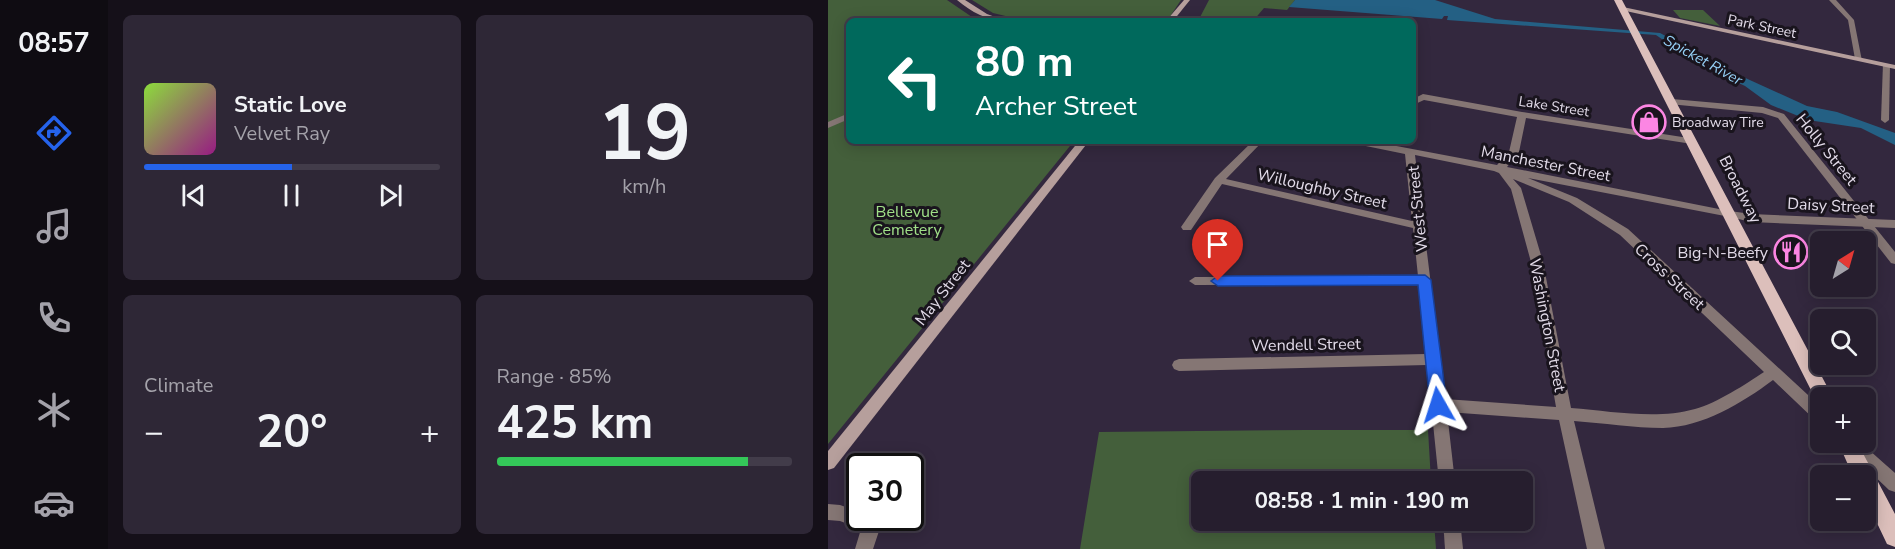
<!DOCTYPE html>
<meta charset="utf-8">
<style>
:root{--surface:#261e2e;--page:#2e2736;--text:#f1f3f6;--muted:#a4a2aa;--line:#423c4a;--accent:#2563eb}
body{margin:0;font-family:"Nunito Sans",sans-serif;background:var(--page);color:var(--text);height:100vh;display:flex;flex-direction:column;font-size:22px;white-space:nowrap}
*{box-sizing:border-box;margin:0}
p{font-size:20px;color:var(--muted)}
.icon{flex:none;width:33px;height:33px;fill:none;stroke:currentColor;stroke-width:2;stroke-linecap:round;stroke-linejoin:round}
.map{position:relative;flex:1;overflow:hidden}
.details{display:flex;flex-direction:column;gap:15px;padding:15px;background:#151019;width:720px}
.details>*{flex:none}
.hud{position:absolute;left:18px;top:18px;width:570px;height:126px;border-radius:9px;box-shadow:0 3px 15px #0003,0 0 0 2px var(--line);background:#00695c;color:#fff;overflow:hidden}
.needle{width:39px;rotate:37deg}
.tools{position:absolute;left:982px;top:231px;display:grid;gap:12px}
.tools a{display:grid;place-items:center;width:66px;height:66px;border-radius:9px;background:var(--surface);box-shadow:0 3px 15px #0003,0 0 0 2px var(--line);font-size:30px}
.speed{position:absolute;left:18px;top:453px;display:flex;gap:12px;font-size:30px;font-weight:700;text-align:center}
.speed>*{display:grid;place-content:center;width:78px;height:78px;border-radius:50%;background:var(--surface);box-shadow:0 3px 15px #0003,0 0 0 2px var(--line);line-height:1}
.speed .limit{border:3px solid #111;border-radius:9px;background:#fff;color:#111}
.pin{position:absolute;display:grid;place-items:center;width:51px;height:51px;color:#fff;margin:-62px -26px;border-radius:50% 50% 50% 0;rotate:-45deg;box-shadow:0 0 6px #0007}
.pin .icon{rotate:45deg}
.me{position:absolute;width:66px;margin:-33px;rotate:354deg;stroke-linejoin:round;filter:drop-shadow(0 0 4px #0008)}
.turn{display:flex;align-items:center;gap:21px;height:126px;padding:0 30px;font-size:27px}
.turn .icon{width:78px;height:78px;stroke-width:2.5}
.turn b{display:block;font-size:42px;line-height:51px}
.big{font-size:45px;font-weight:700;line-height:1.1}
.details .card{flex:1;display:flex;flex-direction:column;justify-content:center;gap:9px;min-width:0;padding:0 21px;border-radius:9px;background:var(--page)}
.details .dial{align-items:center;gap:0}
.dial b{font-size:78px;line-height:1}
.song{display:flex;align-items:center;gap:18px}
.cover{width:72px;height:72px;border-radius:9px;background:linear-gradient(135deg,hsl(90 70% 55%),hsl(310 70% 35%))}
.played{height:6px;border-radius:3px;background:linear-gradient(90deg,var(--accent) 50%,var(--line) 50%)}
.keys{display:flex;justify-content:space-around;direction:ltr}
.heat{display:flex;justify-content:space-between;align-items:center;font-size:33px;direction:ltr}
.charge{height:9px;border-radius:4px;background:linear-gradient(90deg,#34c759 85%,var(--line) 0)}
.details .tiles{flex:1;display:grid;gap:15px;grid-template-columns:repeat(2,1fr)}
.trip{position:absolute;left:363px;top:471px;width:342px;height:60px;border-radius:9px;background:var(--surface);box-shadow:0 3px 15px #0003,0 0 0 2px var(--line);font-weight:700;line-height:60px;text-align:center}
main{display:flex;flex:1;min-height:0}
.tab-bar{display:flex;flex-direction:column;width:108px;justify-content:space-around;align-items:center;background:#0f0c12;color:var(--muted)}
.tab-bar .icon{width:42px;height:42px}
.tab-bar .active{color:var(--accent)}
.tab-bar b{font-size:27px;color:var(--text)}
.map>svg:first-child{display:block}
.green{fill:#445f3b}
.water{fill:#246084}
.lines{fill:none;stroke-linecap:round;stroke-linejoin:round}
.minor{fill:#857674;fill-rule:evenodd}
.tertiary{fill:#857674;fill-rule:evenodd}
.secondary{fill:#b69f9c;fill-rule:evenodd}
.primary{fill:#dcbfbb;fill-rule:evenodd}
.route{fill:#2563eb;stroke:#184099;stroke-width:1.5}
.labels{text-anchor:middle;stroke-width:6;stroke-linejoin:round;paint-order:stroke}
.far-street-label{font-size:14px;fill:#e2dbe9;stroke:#19141d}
.far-poi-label{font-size:14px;fill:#e2dbe9;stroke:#19141d;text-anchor:start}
.far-water-label{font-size:15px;font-style:italic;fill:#96d1f7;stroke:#19141d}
.street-label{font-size:16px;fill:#e2dbe9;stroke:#19141d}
.park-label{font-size:16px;fill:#a0e088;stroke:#19141d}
.poi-label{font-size:16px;fill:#e2dbe9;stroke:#19141d;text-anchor:end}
</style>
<main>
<nav class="tab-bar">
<b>08:57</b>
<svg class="icon active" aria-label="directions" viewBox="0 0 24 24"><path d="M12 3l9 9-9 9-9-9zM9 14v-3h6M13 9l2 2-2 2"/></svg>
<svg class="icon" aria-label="music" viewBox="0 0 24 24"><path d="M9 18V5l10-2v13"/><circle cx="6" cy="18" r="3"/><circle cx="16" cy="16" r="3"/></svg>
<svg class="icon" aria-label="phone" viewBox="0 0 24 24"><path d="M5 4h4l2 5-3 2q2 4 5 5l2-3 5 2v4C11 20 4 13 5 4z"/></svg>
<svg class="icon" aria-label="climate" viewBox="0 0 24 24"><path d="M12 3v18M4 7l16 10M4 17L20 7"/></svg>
<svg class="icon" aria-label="car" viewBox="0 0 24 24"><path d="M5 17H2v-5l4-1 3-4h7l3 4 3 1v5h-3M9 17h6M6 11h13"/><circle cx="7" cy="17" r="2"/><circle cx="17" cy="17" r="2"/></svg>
</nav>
<section class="details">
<div class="tiles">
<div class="card">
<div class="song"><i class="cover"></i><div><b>Static Love</b><p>Velvet Ray</p></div></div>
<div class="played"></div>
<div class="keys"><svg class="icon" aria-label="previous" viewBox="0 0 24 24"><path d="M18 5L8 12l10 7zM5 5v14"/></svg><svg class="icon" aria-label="pause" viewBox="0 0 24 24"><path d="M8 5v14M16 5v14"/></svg><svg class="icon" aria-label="next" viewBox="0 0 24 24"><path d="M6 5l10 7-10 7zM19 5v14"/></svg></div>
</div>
<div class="card dial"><b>19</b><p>km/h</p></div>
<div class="card"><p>Climate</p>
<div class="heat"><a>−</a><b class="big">20°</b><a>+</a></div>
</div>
<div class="card"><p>Range · 85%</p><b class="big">425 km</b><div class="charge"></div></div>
</div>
</section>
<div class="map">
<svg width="1067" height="549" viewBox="0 0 1067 549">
<rect width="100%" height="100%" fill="#33283e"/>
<g class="green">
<polygon points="0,0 119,0 144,17 160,21 21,21 21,141 246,141 0,444"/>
<polygon points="144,0 353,0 339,21 199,21 165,13"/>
<polygon points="381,0 467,0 459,10 436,8 425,21 370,21"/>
<polygon points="845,10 875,10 892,26 852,18"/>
<polygon points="479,430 600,430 603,481 374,482 374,520 606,521 608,549 252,549 271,432"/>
</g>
<polygon class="water" points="467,0 607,0 667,19 832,33 913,76 979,106 1009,112 1067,133 1067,145 1033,128 980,120 943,105 917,86 870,64 828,35 619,20 620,16 616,16 614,19 461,7"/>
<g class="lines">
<g class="minor">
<polygon points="1001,0 1008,0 1026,20 1034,61 1027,59 1020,20"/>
<polygon points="1055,63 1062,65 1061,120 1057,123 1053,120"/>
<path d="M 595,94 L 694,112 L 867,139 L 867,143 L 864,144 L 698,118 L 691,152 L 679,167 L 906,212 L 907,214 L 902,217 L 700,178 L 749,198 L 800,229 L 993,407 L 993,423 L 988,421 L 945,380 C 914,403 875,427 835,428 C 806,428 775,423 746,421 L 777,549 L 759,549 L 731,420 L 619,412 L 627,482 L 611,482 L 599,365 L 351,371 L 346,369 L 344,365 L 346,361 L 351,359 L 598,354 L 591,284 L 367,285 L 361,281 L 367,277 L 590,276 L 585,228 L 394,184 L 363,230 L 355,230 L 353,227 L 387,178 L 425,141 L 435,141 L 398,179 L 584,221 L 577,154 L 528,144 L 523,141 L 542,141 L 669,165 L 681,152 L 689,117 L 596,100 L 585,105 L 585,99 ZM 587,155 L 666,171 L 671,173 L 683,189 L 703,262 L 728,407 L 617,399 ZM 685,179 L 741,202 L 792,235 L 936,372 C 918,384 889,403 867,409 C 828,420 783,411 743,408 L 715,262 L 693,188 Z"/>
<polygon points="844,99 935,107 956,114 1067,252 1067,264 1063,263 950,118 934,113 841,104 841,100"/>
<polygon points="21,113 21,119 0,128 0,122"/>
<polygon points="0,504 12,505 32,512 32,518 45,518 51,531 45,549 27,549 33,529 12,521 0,520"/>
<polygon points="615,520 632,520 635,549 617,549"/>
</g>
<g class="tertiary">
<polygon points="902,211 923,214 1067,220 1067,228 923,222 898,216 897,214"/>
<polygon points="1017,442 1032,442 1067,473 1067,492 1061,490 1019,450"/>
</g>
<g class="secondary">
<path d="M 129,0 L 137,0 L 159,14 L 178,21 C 160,21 143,12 129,0 Z"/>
<polygon points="356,0 362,0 345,21 338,21"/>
<polygon points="795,7 1067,65 1067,69 793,10 792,9"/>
<polygon points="251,141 261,141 6,468 0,470 0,451"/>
</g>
<g class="primary">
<polygon points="786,0 794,0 1002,392 1005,398 993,398 993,405 990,404"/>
<polygon points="1010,442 1029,442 1067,514 1067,547 1059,544 1038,500 1038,476 1025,476"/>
</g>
</g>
<polygon class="route" points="597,275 603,280 619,405 616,410 610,412 605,410 602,405 590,285 390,286 383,281 390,276"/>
<defs>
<symbol id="shop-ring" viewBox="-11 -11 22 22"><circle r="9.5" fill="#19141d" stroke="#fc86e3" stroke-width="1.5"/><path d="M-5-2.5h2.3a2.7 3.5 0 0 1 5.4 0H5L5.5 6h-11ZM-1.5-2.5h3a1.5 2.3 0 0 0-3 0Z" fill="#fc86e3"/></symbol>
<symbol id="restaurant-ring" viewBox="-11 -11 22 22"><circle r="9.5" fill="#19141d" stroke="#fc86e3" stroke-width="1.5"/><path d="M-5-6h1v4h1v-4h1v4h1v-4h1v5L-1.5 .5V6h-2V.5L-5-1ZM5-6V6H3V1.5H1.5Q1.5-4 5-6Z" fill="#fc86e3"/></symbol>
</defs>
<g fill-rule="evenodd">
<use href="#shop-ring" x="802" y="103" width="38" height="38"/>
<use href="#restaurant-ring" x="944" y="233" width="38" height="38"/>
</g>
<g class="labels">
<g class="far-street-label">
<text transform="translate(934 26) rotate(12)" y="5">Park Street</text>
<text transform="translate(726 106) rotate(9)" y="5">Lake Street</text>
</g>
<g class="far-poi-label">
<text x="844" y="127">Broadway Tire</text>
</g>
<g class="far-water-label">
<text transform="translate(875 60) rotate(29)" y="5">Spicket River</text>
</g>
<g class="street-label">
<text transform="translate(999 149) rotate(51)" y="6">Holly Street</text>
<text transform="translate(718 163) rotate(11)" y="6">Manchester Street</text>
<text transform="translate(494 188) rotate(13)" y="6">Willoughby Street</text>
<text transform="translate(913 189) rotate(63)" y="6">Broadway</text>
<text transform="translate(1003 205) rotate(3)" y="6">Daisy Street</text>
<text transform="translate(589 209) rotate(-96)" y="6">West Street</text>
<text transform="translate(842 276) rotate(43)" y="6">Cross Street</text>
<text transform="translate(114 292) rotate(-52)" y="6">May Street</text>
<text transform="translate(720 325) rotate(79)" y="6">Washington Street</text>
<text transform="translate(478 344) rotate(-1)" y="6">Wendell Street</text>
</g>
<g class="park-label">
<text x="79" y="217">Bellevue<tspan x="79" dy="18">Cemetery</tspan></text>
</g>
<g class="poi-label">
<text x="940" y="258">Big-N-Beefy</text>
</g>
</g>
</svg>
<div class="tools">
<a><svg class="needle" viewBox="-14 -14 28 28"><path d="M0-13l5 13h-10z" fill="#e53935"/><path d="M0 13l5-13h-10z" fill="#a4a2aa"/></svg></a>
<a><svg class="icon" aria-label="search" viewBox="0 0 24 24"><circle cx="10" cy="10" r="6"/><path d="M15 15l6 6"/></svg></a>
<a>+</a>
<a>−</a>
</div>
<div class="speed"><div class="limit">30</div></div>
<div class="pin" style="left:390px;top:281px;background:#d93025"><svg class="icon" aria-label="arrive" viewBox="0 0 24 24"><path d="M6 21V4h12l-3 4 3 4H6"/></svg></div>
<svg class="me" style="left:610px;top:405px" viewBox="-20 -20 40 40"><path d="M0-17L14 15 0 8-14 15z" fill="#2563eb" stroke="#fff" stroke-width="4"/></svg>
<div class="trip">08:58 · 1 min · 190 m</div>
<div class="hud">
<div class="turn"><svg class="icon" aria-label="left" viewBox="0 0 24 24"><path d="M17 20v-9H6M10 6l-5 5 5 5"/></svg><div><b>80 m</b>Archer Street</div></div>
</div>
</div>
</main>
